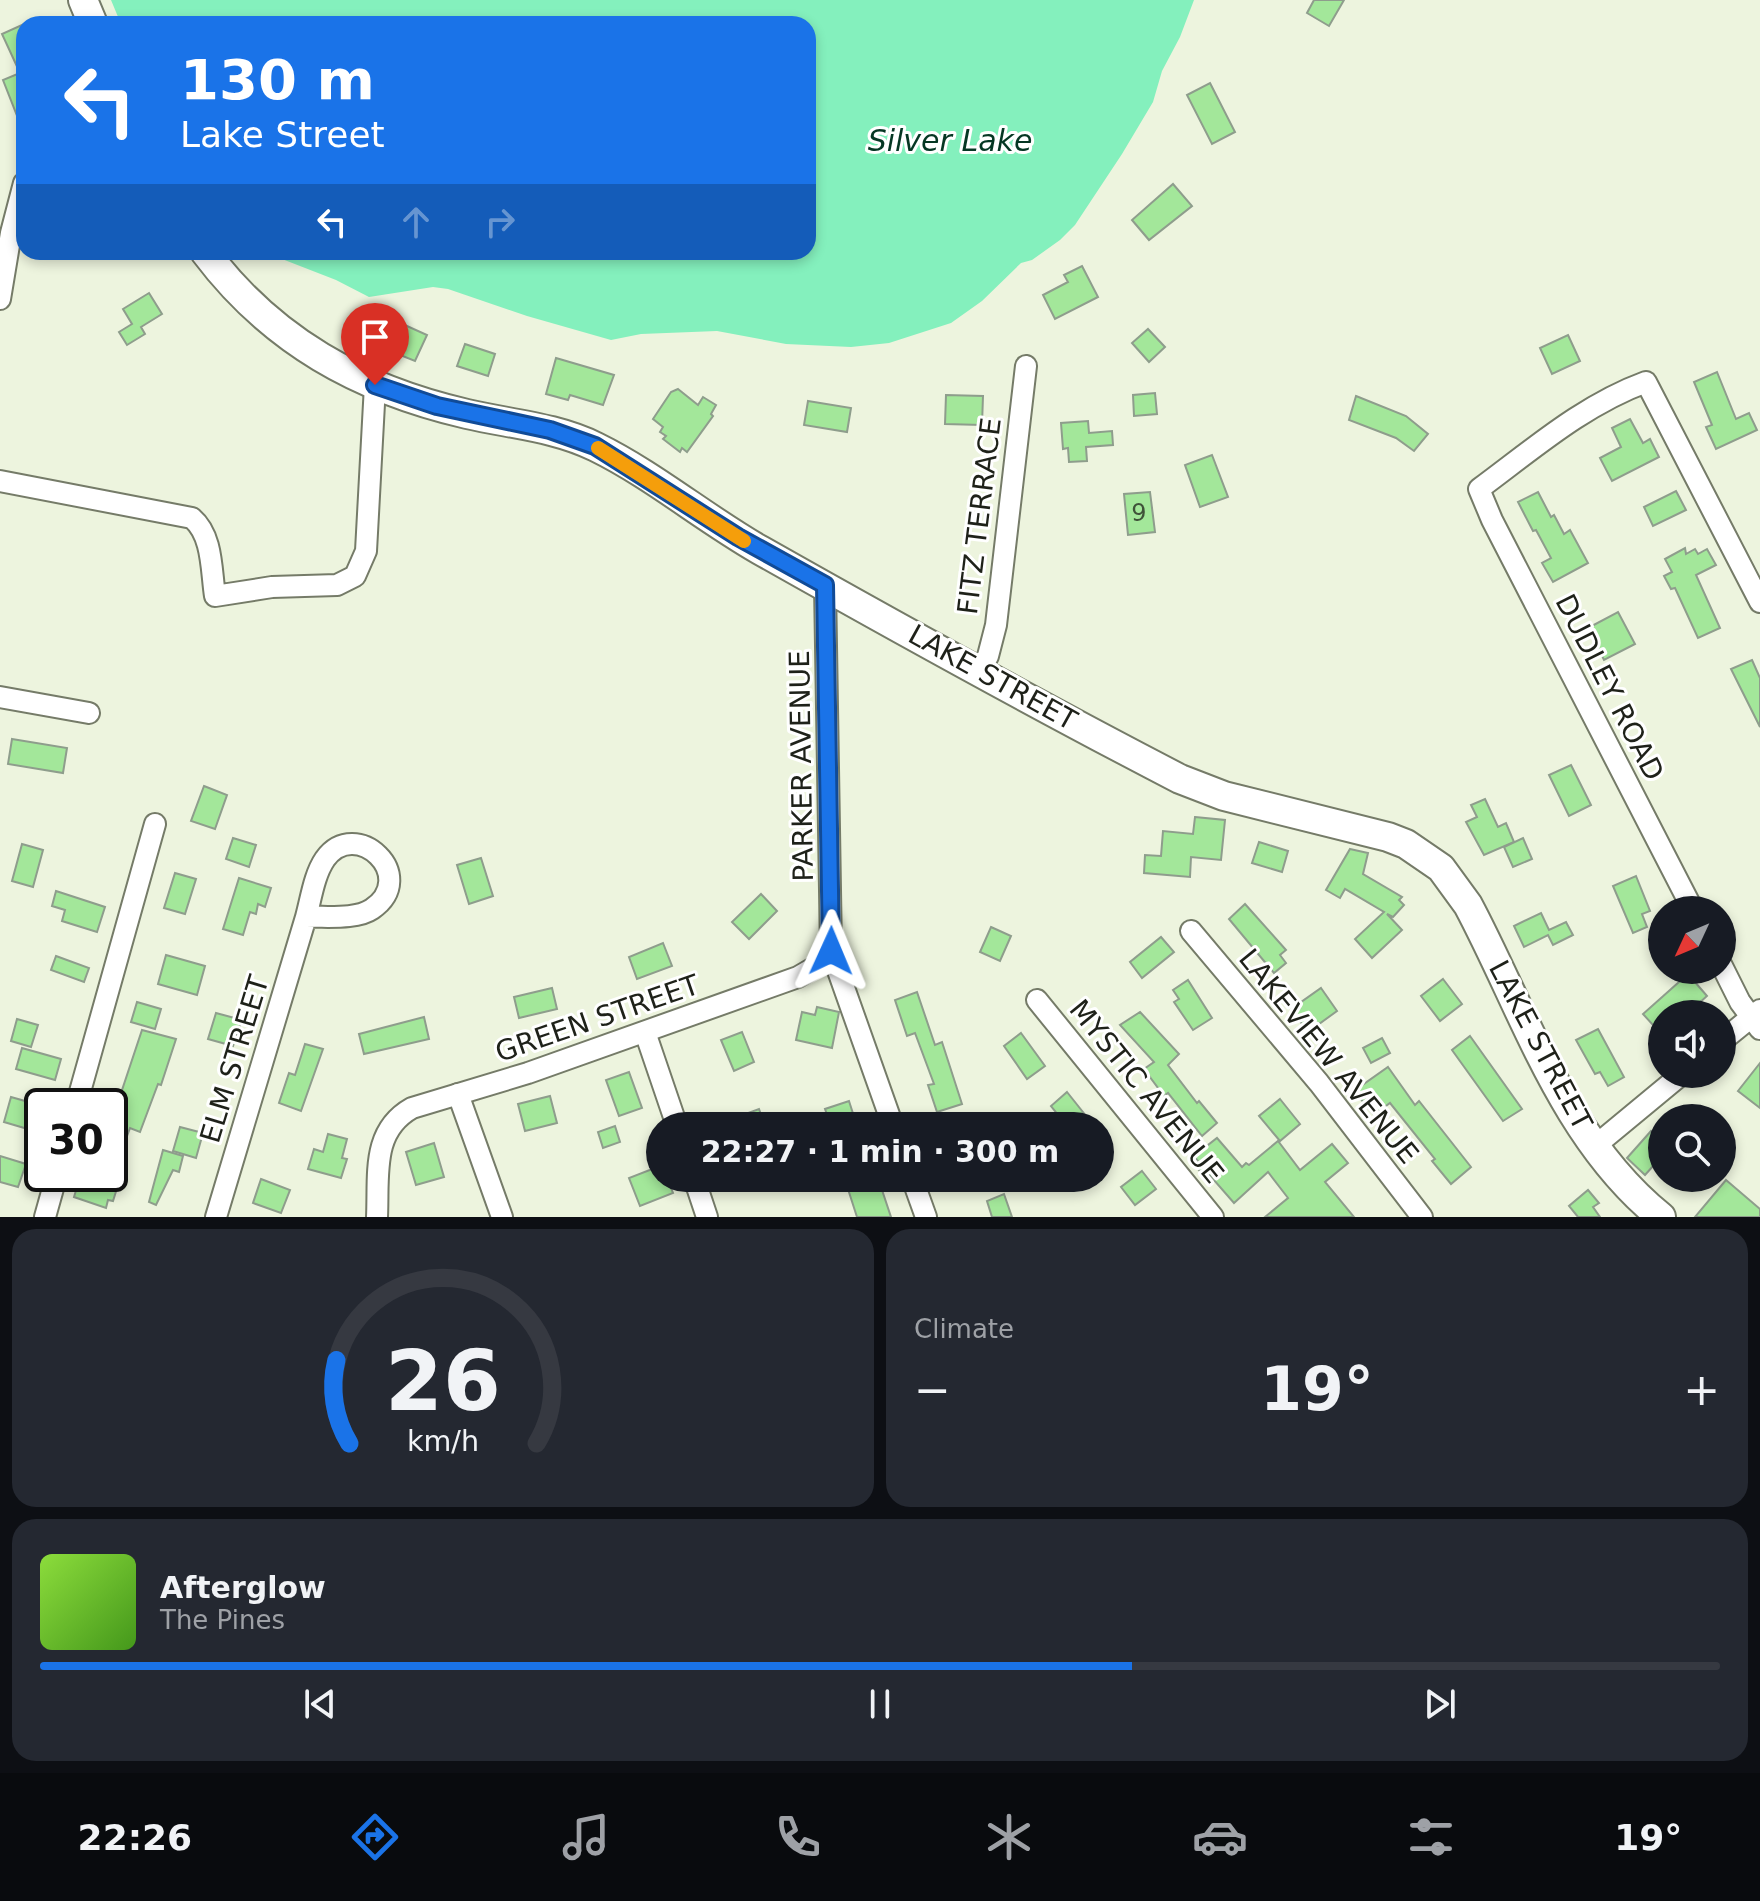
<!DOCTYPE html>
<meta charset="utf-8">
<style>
:root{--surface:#171b24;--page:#242831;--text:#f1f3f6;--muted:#9ea1a6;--line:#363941;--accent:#1a73e8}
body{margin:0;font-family:"DejaVu Sans",sans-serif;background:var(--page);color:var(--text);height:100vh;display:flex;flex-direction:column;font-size:30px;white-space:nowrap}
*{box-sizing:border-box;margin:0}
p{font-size:26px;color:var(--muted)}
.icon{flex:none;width:44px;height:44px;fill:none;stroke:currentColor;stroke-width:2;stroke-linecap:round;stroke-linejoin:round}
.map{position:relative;height:1217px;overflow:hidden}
.sheet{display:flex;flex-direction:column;gap:12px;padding:12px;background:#0d0f14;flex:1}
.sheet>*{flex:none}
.banner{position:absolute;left:16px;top:16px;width:800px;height:244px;border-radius:24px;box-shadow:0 4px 12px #0003;background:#1a73e8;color:#fff;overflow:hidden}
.needle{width:52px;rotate:226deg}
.fabs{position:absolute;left:1648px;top:896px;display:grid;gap:16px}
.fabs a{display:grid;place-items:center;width:88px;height:88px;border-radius:50%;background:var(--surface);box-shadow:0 4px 12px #0003;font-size:40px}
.speed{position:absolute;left:24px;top:1088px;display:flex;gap:16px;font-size:40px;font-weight:700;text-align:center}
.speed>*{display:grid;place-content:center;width:104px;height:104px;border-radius:50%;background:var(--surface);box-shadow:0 4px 12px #0003;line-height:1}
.speed .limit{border:4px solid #111;border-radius:12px;background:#fff;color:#111}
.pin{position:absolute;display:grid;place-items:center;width:68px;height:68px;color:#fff;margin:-82px -34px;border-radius:50% 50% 50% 0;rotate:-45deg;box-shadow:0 0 8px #0007}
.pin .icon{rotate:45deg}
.me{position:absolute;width:88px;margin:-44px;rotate:1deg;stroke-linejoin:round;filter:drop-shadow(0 0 6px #0008)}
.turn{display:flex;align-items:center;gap:28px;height:168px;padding:0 32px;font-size:36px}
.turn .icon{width:104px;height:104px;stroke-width:2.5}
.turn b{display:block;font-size:56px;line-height:68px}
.lanes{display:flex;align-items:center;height:76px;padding:0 32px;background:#0003;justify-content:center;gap:40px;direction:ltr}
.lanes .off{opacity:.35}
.big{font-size:60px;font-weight:800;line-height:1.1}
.sheet .card{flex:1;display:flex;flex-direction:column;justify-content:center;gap:12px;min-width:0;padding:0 28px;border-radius:24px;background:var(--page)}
.sheet .dial{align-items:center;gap:0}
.dial svg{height:208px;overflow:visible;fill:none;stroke:var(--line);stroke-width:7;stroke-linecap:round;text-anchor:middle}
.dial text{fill:var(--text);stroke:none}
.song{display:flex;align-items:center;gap:24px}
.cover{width:96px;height:96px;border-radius:12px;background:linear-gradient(135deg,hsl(90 70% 55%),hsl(100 70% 35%))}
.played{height:8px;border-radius:4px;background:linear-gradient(90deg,var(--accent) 65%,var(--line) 65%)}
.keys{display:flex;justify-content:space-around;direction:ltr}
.heat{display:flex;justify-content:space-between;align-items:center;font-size:44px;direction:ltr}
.sheet .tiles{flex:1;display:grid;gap:12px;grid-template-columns:1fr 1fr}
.card:last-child{grid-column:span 2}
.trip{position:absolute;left:646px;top:1112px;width:468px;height:80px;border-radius:40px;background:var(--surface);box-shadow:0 4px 12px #0003;font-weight:800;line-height:80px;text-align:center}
.tab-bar{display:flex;height:128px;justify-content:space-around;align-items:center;background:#090b0e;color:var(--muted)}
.tab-bar .icon{width:56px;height:56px}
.tab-bar .active{color:var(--accent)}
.tab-bar b{font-size:36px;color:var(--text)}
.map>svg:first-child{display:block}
.water{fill:#84f0bd}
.building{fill:#a3e79a;stroke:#8e9d8c;stroke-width:2}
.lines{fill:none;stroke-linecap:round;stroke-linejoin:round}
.street-casing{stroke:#757b68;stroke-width:24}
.secondary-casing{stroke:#757b68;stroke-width:32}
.street{stroke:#fff;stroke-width:20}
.secondary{stroke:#fff;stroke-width:28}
.route-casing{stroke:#114b97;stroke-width:20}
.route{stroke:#1a73e8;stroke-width:14}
.slow{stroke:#f59e0b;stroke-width:14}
.labels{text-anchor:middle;stroke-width:6;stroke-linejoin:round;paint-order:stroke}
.number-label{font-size:24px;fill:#3f5239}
.street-label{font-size:28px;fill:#1e2119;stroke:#fff}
.water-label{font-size:30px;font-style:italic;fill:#053723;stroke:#fff}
</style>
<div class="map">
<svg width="1760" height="1217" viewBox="0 0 1760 1217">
<rect width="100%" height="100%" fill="#edf4de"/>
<polygon class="water" points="111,0 1194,0 1180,37 1162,71 1153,102 1122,154 1075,225 1060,240 1032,260 1021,263 982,301 951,323 889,343 851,347 786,344 717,331 641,334 611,340 527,316 448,289 433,287 369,297 336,280 264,252 808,252 808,24 121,24"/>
<g class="building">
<polygon points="1314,0 1344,0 1329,26 1307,13"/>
<polygon points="24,24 24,131 23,131 3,80 20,73 2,34"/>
<polygon points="1210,83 1235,132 1212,144 1187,95"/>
<polygon points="1173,184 1192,206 1149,240 1132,220"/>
<polygon points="1082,266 1098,297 1055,319 1043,295 1068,282 1064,275"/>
<polygon points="149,293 162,314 141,327 145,334 127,345 119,332 132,324 123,309"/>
<polygon points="387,317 427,335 415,361 375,345"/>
<polygon points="1148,329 1165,347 1149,362 1132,343"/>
<polygon points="1568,335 1580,361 1552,374 1540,348"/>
<polygon points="465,344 495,354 488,376 457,366"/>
<polygon points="556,358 614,375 603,405 570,395 568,400 546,394"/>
<polygon points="1717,372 1736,419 1749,413 1757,430 1716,449 1706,427 1712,425 1694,382"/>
<polygon points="678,389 698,405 703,397 716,405 711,414 713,416 687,452 682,448 680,452 663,439 666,436 660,432 663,427 653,419 671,392"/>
<polygon points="1155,393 1157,414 1134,416 1133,395"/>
<polygon points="946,395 983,396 982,425 945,424"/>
<polygon points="1356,396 1406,416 1428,434 1414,451 1396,438 1349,420"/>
<polygon points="808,401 851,408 847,432 804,425"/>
<polygon points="1630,419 1643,443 1650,439 1659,457 1612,481 1600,458 1621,447 1612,428"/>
<polygon points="1088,421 1089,433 1112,431 1113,445 1086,447 1087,461 1069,462 1068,448 1063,449 1061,423"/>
<polygon points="1212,455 1228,497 1200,507 1185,465"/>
<polygon points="1676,491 1686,510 1653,526 1644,507"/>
<polygon points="1150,492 1155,532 1128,535 1124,494"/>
<polygon points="1538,492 1551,517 1554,515 1564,534 1570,530 1588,563 1553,582 1542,563 1551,558 1536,530 1533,531 1518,502"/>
<polygon points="1685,548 1686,554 1695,549 1698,554 1707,549 1716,565 1696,575 1720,628 1698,638 1675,588 1671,589 1664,576 1672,572 1665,559"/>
<polygon points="1618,612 1635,644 1604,660 1588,628"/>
<polygon points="1752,660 1760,678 1760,727 1731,669"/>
<polygon points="12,739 67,748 63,773 8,764"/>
<polygon points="1571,765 1591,805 1569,816 1549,775"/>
<polygon points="204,786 227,795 215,829 191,821"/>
<polygon points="1485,799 1498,827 1506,823 1514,842 1484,855 1466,822 1477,817 1471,805"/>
<polygon points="1195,817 1225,820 1221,860 1191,857 1190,877 1144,873 1145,855 1161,856 1163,831 1193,834"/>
<polygon points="233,838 256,845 249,867 226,859"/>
<polygon points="1523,838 1532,859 1513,867 1504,847"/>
<polygon points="1259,842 1288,851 1282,872 1252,863"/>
<polygon points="22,844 43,850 33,887 12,881"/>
<polygon points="1350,849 1368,853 1363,874 1402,897 1399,900 1404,905 1393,917 1387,914 1402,930 1372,958 1355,939 1384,912 1345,889 1340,898 1326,890"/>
<polygon points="481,858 493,896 469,904 457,865"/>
<polygon points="175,873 196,879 185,914 164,908"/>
<polygon points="1636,876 1650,911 1642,914 1647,927 1633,933 1613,886"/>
<polygon points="239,878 271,888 265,907 258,904 256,914 250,912 243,935 223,929"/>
<polygon points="56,891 105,907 97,932 62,921 65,910 52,906"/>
<polygon points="761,894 777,911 749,939 732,922"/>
<polygon points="1245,904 1286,950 1280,955 1286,963 1274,973 1229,919"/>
<polygon points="1541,913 1549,930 1566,922 1573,935 1553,945 1548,935 1524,947 1514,926"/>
<polygon points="991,927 1011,936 1000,961 980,952"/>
<polygon points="1161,937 1174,952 1142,978 1130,962"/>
<polygon points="663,943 672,966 637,979 629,957"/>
<polygon points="166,955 205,966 197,995 158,984"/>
<polygon points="56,956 89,968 84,982 51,970"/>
<polygon points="1688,974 1707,996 1687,1014 1662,1014 1662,1035 1643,1014"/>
<polygon points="1443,979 1462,1004 1440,1021 1421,996"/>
<polygon points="1188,980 1212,1018 1193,1030 1174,1002 1179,999 1173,990"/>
<polygon points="552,988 557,1009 519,1018 514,997"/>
<polygon points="1321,988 1337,1011 1308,1032 1294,1013 1300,1008 1297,1005"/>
<polygon points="917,992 935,1045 942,1042 962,1104 937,1112 928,1085 934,1084 915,1033 907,1036 895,1000"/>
<polygon points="137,1002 161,1009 155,1029 131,1022"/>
<polygon points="817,1007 839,1012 832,1048 796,1040 802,1012 815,1015"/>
<polygon points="1140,1012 1179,1054 1168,1065 1197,1103 1199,1101 1217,1123 1202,1136 1168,1093 1164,1096 1144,1069 1154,1062 1120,1025"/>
<polygon points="216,1013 242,1020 233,1046 208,1039"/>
<polygon points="424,1017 429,1039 364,1054 359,1034"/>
<polygon points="17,1019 38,1025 31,1047 11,1041"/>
<polygon points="1598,1029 1624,1077 1608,1086 1600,1072 1595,1074 1576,1040"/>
<polygon points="142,1030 176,1039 161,1085 158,1084 140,1132 130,1128 112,1177 110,1177 110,1112 115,1098 119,1099"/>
<polygon points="742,1032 754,1062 734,1071 721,1040"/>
<polygon points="1021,1033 1045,1066 1027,1079 1004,1046"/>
<polygon points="1470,1036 1522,1109 1503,1121 1452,1050"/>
<polygon points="1382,1038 1390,1053 1371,1063 1363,1048"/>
<polygon points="305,1044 323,1049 301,1111 279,1103 289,1073 295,1075"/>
<polygon points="22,1048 61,1059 55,1080 16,1069"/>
<polygon points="1760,1063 1760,1108 1738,1091"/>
<polygon points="1388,1067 1415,1105 1419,1101 1471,1167 1451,1184 1432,1161 1435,1159 1390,1103 1374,1115 1354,1091"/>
<polygon points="629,1072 642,1108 619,1116 606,1080"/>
<polygon points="1067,1092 1094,1126 1067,1126 1051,1106"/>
<polygon points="550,1096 557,1123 525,1131 518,1104"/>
<polygon points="11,1097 39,1105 31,1130 4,1122"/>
<polygon points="1280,1099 1300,1124 1280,1141 1259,1116"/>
<polygon points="849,1101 857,1126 831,1126 825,1109"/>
<polygon points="759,1109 765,1126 719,1126 718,1124"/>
<polygon points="615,1126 620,1142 603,1148 598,1132"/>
<polygon points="180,1127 203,1133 196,1158 173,1151"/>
<polygon points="1651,1131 1662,1141 1662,1156 1645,1175 1627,1158"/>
<polygon points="328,1134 347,1139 342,1158 347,1159 341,1178 308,1169 314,1149 323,1152"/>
<polygon points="1217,1138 1242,1167 1246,1163 1249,1165 1278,1141 1300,1170 1332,1144 1348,1163 1325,1182 1354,1217 1265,1217 1288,1198 1268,1172 1234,1203 1207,1172 1203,1175 1194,1164 1198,1161 1194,1156"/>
<polygon points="434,1143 444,1177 416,1185 406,1152"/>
<polygon points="163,1150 183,1156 179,1172 173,1170 156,1205 149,1202"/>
<polygon points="0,1156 26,1164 18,1187 0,1182"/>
<polygon points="660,1166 660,1178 667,1178 673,1193 640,1206 629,1178"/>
<polygon points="1142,1171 1156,1189 1135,1205 1121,1187"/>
<polygon points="81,1174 118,1185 113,1201 108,1200 106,1208 74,1197"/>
<polygon points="872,1178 878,1178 891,1217 857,1217 847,1186"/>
<polygon points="261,1179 290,1190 281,1213 253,1203"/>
<polygon points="1726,1180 1760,1209 1760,1217 1695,1217"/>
<polygon points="1588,1190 1599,1203 1593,1207 1600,1217 1578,1217 1569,1206"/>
<polygon points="1004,1194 1012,1217 992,1217 987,1201"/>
</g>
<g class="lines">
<defs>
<g id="street">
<polyline points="0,299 11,233 24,183"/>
<path d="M 0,481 L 192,518 C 213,536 211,570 215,596 L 272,587 L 337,585 L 355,576 L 366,551 L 375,385"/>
<polyline points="825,585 831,951 893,1126"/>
<polyline points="980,670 988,656 996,625 1026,366"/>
<polyline points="0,697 89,713"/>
<path d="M 1693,910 L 1492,520 L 1479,489 C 1532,450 1583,405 1646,382 L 1760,602"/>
<polyline points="1191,931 1319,1083 1422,1217"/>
<polyline points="1722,966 1740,1002 1760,1029"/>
<polyline points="1037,1000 1213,1217"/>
<polyline points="645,1032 677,1126"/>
<polyline points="1722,1041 1760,1010"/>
<polyline points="458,1094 502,1217"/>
<polyline points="76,1106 155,824"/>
<polyline points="1595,1146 1682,1074"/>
<polyline points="694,1178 707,1217"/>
<polyline points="912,1178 926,1217"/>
<polyline points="45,1217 57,1174"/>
<path d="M 216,1217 L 306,917 C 311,899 314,875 325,859 C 356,816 420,876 372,909 C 356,920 325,916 306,917"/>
<path d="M 377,1217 C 379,1175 371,1131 412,1108 L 528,1073 L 798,977 L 822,963 L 831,951"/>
</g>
<g id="secondary">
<polyline points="83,0 93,24"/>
<path d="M 205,252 C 272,341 359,389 467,414 C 510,424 556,427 596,447 C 653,475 704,518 760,550 C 898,628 1039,706 1180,779 L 1224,796 L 1388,837 L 1406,844 L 1441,868 L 1468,905 C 1525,1012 1563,1138 1661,1217"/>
</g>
</defs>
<use href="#street" class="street-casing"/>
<use href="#secondary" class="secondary-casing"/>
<use href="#street" class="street"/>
<use href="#secondary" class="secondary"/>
</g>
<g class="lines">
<defs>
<polyline id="route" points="375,385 437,406 550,430 595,446 738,537 825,585 831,951"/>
</defs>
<use href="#route" class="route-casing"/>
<use href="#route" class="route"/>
<polyline class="slow" points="598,448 744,541"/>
</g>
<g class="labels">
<g class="number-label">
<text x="1139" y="521">9</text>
</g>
<g class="street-label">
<text transform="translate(979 516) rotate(-83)" y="10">FITZ TERRACE</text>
<text transform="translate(993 677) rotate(29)" y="10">LAKE STREET</text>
<text transform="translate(1610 687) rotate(63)" y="10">DUDLEY ROAD</text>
<text transform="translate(801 766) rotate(-91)" y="10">PARKER AVENUE</text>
<text transform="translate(597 1018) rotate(-19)" y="10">GREEN STREET</text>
<text transform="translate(1541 1045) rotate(62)" y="10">LAKE STREET</text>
<text transform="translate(1329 1056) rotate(51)" y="10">LAKEVIEW AVENUE</text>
<text transform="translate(234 1059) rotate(-73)" y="10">ELM STREET</text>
<text transform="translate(1147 1091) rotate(51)" y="10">MYSTIC AVENUE</text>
</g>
<g class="water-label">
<text x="950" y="151">Silver Lake</text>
</g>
</g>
</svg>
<div class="fabs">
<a><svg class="needle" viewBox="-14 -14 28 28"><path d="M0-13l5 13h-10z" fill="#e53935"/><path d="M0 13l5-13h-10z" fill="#9ea1a6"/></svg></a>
<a><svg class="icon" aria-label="sound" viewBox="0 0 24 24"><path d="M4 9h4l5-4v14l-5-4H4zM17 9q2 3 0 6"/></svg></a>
<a><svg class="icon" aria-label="search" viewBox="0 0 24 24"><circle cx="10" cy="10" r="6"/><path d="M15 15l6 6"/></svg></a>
</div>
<div class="speed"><div class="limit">30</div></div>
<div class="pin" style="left:375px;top:385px;background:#d93025"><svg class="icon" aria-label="arrive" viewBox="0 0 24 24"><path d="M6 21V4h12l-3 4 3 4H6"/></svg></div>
<svg class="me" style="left:831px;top:951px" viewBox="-20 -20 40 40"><path d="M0-17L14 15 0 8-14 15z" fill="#1a73e8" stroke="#fff" stroke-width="4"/></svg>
<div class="trip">22:27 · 1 min · 300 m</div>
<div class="banner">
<div class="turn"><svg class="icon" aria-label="left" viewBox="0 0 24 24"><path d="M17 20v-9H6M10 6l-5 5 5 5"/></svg><div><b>130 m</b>Lake Street</div></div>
<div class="lanes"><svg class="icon" aria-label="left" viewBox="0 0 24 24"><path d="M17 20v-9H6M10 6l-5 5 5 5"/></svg><svg class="icon off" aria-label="ahead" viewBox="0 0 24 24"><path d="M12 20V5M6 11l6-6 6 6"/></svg><svg class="icon off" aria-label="right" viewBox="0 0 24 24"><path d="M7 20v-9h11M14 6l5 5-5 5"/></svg></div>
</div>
</div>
<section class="sheet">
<div class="tiles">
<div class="card dial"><svg viewBox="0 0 100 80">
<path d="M14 69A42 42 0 1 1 86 69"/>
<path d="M14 69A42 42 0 0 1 9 37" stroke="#1a73e8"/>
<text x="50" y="56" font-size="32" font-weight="700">26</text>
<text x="50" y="72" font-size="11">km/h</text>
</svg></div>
<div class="card"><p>Climate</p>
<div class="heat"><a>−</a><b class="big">19°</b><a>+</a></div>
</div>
<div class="card">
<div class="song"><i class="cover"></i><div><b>Afterglow</b><p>The Pines</p></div></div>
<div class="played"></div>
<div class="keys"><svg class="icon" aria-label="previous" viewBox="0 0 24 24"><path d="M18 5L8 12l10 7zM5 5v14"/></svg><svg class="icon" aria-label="pause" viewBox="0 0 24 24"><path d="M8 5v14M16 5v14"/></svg><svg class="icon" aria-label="next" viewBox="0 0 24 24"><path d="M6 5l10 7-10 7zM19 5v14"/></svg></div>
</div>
</div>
</section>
<nav class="tab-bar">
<b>22:26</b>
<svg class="icon active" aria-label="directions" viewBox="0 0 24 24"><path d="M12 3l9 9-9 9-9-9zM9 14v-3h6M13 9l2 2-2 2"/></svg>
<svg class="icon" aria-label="music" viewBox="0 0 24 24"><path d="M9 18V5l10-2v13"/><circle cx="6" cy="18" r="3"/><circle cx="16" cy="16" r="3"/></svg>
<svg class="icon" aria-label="phone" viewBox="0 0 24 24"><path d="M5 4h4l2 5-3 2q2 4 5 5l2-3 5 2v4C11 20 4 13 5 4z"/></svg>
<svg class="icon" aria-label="climate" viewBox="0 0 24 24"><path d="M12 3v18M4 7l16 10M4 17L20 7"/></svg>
<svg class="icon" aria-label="car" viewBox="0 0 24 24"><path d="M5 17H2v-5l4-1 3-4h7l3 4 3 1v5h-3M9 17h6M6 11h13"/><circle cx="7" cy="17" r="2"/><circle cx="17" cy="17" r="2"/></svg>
<svg class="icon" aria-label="filters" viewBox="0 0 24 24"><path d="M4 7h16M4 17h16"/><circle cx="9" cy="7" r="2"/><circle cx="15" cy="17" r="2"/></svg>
<b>19°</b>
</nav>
